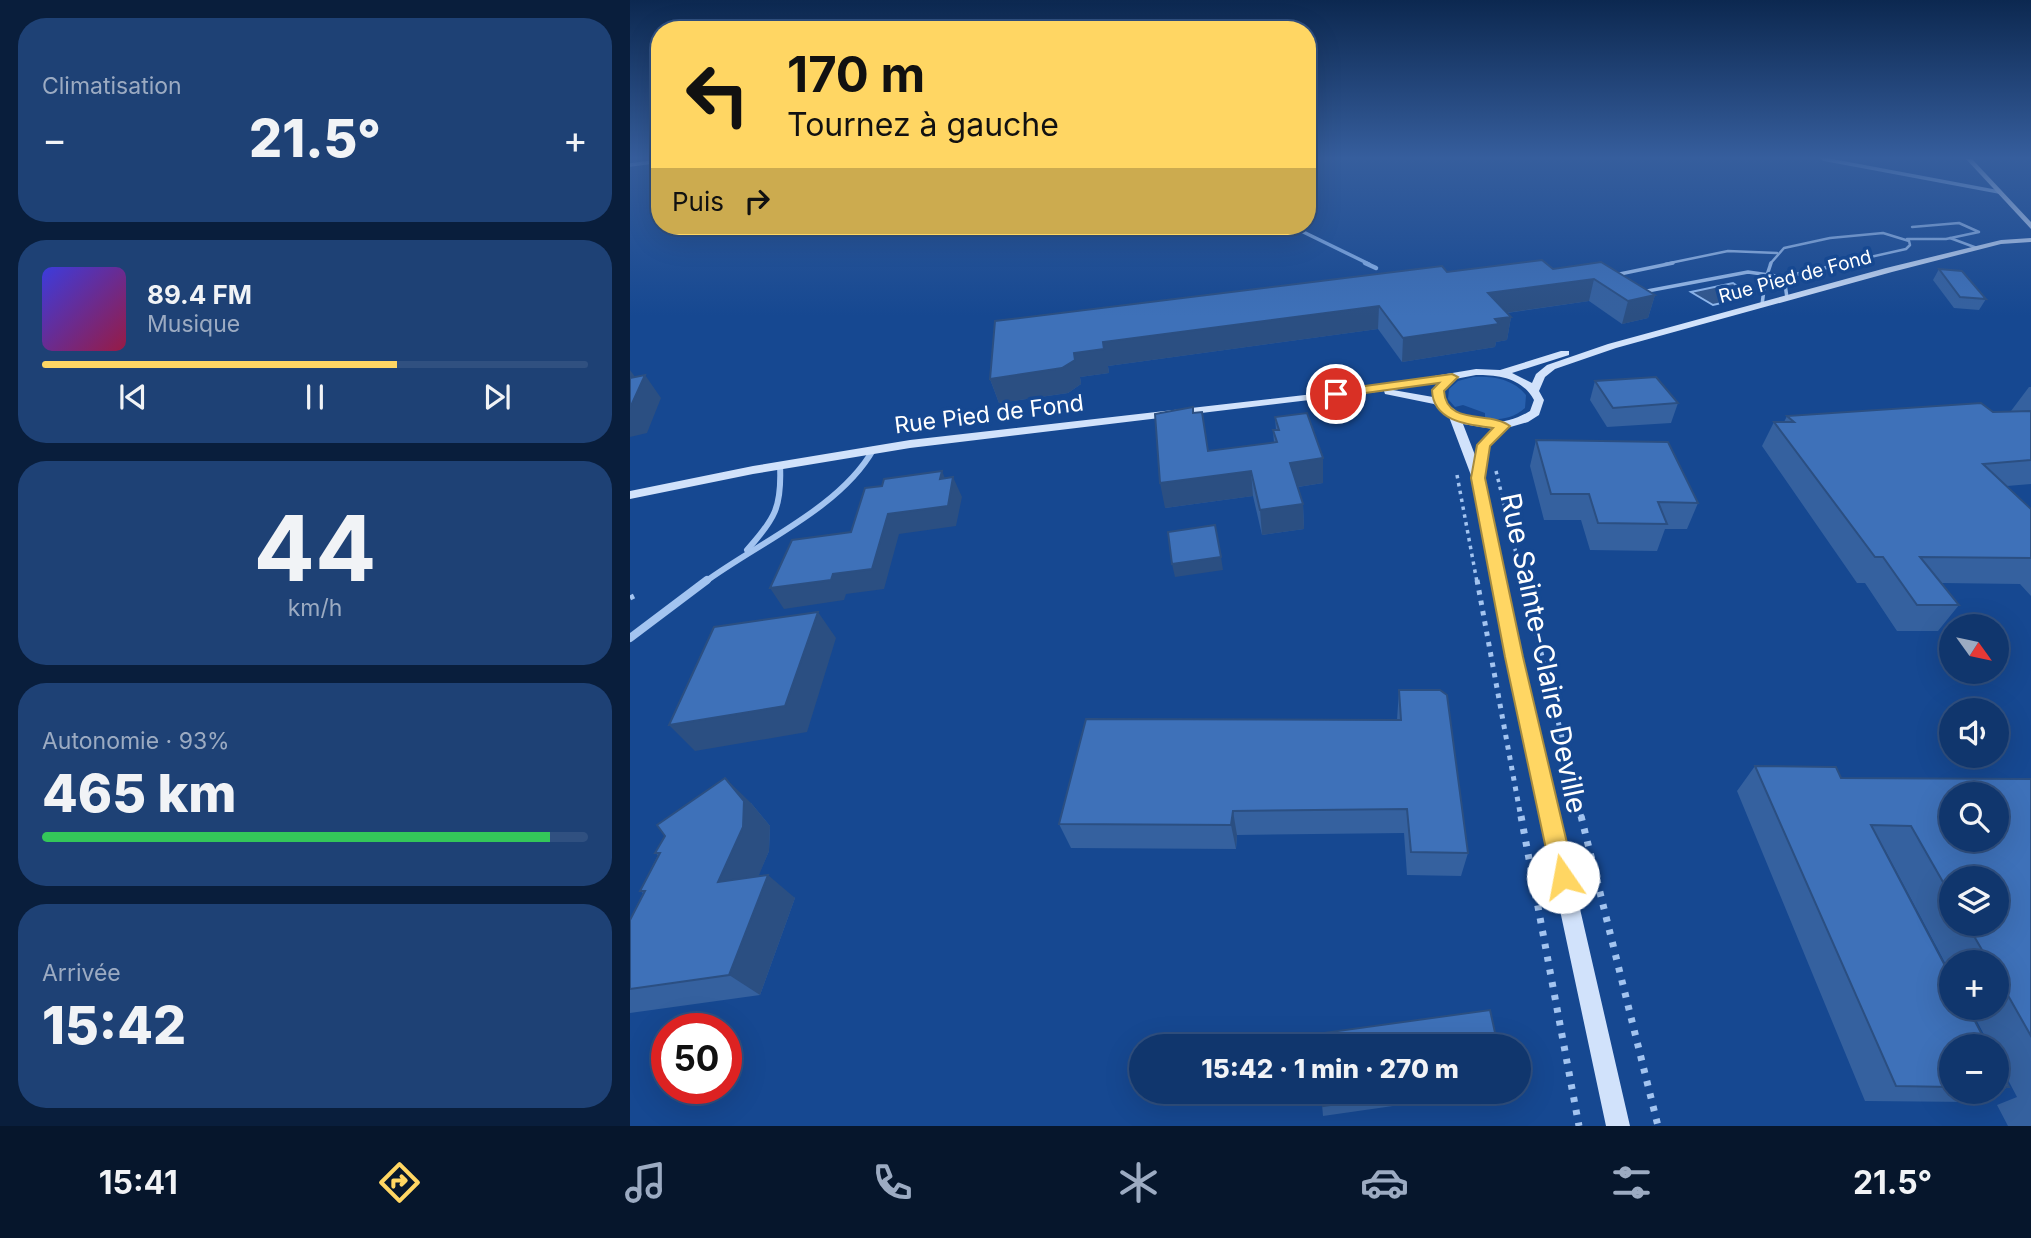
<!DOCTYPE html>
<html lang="fr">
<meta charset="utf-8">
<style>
:root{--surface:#10366d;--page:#1e4175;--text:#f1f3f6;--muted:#9cabc2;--line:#305080;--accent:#ffd663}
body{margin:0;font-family:Inter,sans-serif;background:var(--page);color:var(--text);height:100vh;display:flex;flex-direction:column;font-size:26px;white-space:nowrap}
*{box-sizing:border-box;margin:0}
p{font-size:23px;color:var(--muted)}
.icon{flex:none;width:38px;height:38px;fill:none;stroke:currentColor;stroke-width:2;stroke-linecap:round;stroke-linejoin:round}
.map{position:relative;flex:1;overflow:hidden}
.drawer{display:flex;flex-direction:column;gap:18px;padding:18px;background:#091e3c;width:630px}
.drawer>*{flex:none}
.hud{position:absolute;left:21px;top:21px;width:665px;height:214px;border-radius:28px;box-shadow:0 7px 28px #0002,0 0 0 2px var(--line);background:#ffd663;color:#111;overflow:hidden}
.needle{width:46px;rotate:123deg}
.controls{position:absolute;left:1309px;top:614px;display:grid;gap:14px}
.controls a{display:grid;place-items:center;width:70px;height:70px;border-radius:50%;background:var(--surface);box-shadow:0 7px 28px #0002,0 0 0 2px var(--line);font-size:35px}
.speed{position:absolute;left:21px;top:1013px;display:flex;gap:14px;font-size:35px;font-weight:700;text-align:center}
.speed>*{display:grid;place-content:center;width:91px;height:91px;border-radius:50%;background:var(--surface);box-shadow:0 7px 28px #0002,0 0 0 2px var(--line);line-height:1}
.speed .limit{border:10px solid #d22;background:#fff;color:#111}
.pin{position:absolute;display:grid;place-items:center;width:60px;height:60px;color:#fff;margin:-30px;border:4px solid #fff;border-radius:50%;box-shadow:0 2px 7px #0007}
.me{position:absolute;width:77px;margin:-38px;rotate:348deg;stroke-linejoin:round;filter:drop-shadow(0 0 5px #0008)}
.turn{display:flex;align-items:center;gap:24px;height:147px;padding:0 21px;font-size:32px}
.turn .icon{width:91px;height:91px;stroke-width:2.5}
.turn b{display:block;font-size:49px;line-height:60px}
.then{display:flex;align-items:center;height:66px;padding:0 21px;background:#0003;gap:14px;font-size:26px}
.big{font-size:52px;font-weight:800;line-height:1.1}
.drawer .tile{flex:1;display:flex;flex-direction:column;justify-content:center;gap:10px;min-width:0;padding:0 24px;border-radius:28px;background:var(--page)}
.drawer .dial{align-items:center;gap:0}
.dial b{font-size:91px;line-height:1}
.song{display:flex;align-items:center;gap:21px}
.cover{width:84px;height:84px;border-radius:10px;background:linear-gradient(135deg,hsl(240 70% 55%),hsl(340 70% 35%))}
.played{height:7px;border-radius:4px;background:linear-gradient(90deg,var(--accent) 65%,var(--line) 65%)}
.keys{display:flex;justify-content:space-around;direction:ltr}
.heat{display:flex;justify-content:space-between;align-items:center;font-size:38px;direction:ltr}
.charge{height:10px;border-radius:5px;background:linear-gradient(90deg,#34c759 93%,var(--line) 0)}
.trip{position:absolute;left:499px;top:1034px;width:402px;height:70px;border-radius:35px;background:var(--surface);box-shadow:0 7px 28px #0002,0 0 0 2px var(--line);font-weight:800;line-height:70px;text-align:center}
.tabs{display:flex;height:112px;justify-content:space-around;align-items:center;background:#06162c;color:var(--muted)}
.tabs .icon{width:49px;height:49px}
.tabs .current{color:var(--accent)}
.tabs b{font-size:32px;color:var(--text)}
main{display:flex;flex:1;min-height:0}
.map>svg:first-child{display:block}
.green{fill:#2861af}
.water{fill:#31568c;stroke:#96bef3;stroke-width:2}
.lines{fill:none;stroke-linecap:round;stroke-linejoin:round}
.stream-far1{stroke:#96bef3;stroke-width:3.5}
.stream{stroke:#96bef3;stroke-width:4.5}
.path-far2{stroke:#a3c4f0;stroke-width:3.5;stroke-dasharray:3.5 4.5;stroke-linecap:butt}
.path-far1{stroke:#a3c4f0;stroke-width:5;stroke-dasharray:4.5 6;stroke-linecap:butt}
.path{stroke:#a3c4f0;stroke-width:7;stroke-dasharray:5 8;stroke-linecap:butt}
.lane-far1{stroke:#a3c4f0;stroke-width:2.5}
.lane{stroke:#a3c4f0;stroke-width:3.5}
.street-far2{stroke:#a3c4f0;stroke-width:3.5}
.street-far1{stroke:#a3c4f0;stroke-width:6}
.street{stroke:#a3c4f0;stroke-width:8}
.secondary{fill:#d1e2fb;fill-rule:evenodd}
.wall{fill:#35619f;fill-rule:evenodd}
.shaded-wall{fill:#2b4f82}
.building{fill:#3e71b9;stroke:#2b4f82;stroke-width:2;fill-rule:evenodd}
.route{fill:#ffd663;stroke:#a68b40;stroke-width:2}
.labels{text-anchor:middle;stroke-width:7;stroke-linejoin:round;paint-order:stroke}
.far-street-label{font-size:19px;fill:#fff;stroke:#164891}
.street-label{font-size:23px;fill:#fff;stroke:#164891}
.near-street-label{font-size:28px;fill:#fff;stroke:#164891}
</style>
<main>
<section class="drawer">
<div class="tile"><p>Climatisation</p>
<div class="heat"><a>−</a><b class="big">21.5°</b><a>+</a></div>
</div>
<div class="tile">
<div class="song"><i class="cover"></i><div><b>89.4 FM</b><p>Musique</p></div></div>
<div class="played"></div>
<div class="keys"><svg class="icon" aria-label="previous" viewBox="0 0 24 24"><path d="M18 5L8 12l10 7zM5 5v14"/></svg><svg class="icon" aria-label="pause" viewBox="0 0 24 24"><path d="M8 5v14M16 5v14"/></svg><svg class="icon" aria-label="next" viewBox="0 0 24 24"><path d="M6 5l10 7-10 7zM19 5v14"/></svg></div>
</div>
<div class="tile dial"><b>44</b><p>km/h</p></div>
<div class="tile"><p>Autonomie · 93%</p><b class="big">465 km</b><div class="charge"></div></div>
<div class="tile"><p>Arrivée</p><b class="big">15:42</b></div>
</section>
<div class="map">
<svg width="1401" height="1126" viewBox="0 0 1401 1126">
<rect width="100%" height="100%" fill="#164891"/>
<path class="green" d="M 843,377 C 863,376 883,379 896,395 L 895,408 C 883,419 869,420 855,419 L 855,413 L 833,405 L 825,407 L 818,399 L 819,389 L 828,381 Z"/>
<polygon class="water" points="1103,283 1122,296 1083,305 1061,292"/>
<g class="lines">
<g class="stream-far1">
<polyline points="0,165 30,161"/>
<polyline points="661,226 739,264"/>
</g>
<polyline class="stream" points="735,263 746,268"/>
<g class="path-far2">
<polyline points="866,471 893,582"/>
<polyline points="827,475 847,582"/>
</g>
<g class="path-far1">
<polyline points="847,580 891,818"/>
<polyline points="893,580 952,818"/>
<polyline points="0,598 4,596"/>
</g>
<g class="path">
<polyline points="891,816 949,1126"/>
<polyline points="951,816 1028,1126"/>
</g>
<g class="lane-far1">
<polyline points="1320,238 1347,248"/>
<polyline points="1277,239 1316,239 1349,232 1329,223 1282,227"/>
<polyline points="1035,264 1098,251 1147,253"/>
<polyline points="1140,264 1154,248 1200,238 1253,233 1279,241 1280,245 1276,249 1209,264"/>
</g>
<g class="lane">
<polyline points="985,275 1043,263"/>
<polyline points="1012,292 1118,272 1154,277"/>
<polyline points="1157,298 1154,277 1217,263"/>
<polyline points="1132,305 1135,281 1141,263"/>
</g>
<polyline class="street-far2" points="1193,159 1369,192"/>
<g class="street-far1">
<path d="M 117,550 C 145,519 152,507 150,465"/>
<path d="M 75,582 C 128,543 210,508 243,450"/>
</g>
<polyline class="street" points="0,638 77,580"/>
<g class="secondary">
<polygon points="1336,159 1342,159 1401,222 1401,229"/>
<path d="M 1401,238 L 1401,242 L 1371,244 L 1262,272 L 986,348 L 925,369 L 915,377 L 909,391 L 914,400 L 909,415 L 898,422 L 877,428 L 859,446 L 853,475 L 892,657 L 1000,1126 L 976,1126 L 876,657 L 842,478 L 819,417 L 804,404 L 755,394 L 754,391 L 280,448 L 123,474 L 0,499 L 0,491 L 123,466 L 280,440 L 727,389 L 846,369 L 870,370 L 931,351 L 939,351 L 939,355 L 882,373 L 902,383 L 906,374 L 917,365 L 978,344 L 1256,268 L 1371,240 ZM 846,375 C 869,375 892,378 904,400 L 900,411 C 871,429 837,426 814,400 L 815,387 L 825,379 ZM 808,382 L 805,386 L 803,397 L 763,390 ZM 833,424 L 863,429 L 847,445 L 845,455 Z"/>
</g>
</g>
<g class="wall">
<polygon points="971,262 1025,295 1018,318 992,324 959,301 877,313 881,317 877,340 866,342 865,347 772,362 748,329 478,366 479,373 450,377 451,384 438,393 369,403 360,379 817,272 923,269"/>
<polygon points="1309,269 1356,299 1349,310 1324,308 1303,280"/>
<polygon points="965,381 1048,403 1041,423 977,427 960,400"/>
<polygon points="1399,387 1401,387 1401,484 1377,486 1401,509 1401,596 1390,584 1312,583 1329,605 1308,631 1267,631 1235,583 1227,583 1132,446 1144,422 1154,422 1157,416 1381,411"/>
<polygon points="563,413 578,451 644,443 643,430 646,430 645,417 693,483 668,487 673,504 674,529 632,535 623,496 535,508"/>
<polygon points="906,440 1068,503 1057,529 1035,529 1027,551 960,550 951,520 914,520 900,466"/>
<polygon points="769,690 838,853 831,876 777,875 774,833 607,835 606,849 441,848 429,824 767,720"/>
<path d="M 1125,766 L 1211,778 L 1401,779 L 1401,1126 L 1378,1126 L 1367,1105 L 1387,1097 L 1367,1059 L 1367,1046 L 1360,1046 L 1340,1008 L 1367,1008 L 1367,962 L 1321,962 L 1321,974 L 1255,850 L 1254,849 L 1321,1046 L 1321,1092 L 1367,1092 L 1367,1063 L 1379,1087 L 1341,1102 L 1235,1101 L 1107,791 ZM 1321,878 L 1367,924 L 1321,924 Z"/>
<polygon points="121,803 140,826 139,851 128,876 165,898 130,995 0,1013 0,920 13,893 10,891 28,855 25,853 35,836"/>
<polygon points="691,1092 861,1092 693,1116"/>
</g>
<g class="shaded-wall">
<polygon points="964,279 959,301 854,316 858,293"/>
<polygon points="1025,295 1018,318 992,324 998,301"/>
<polygon points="749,306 748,329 478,366 479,373 450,377 451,384 438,393 369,403 360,379 444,353 473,342"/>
<polygon points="881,317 877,340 866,342 865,347 772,362 773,338"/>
<polygon points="0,370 11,385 15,375 31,398 17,433 0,437"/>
<polygon points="693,458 693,483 661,488 660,463"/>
<polygon points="312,471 320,491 323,477 332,497 326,526 269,534 254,589 216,594 214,600 154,609 140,588 203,574 258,514 310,479"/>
<polygon points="621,471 623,496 535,508 530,483"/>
<polygon points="673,504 674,529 632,535 630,510"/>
<polygon points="591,557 593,570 545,577 542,564"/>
<polygon points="188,612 206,638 177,732 65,751 39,725"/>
<polygon points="95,778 121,803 140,826 139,851 117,904 88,882"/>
<polygon points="603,811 607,835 606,849 601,825"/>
<polygon points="138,875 165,898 130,995 99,975"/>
</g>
<g class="building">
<polygon points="912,260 923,269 971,262 1025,295 998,301 964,279 858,293 881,317 865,319 869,324 773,338 749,306 473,342 474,349 444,353 445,360 432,368 360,379 365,321 812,266 817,272"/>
<polygon points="1309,269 1332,271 1356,299 1330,297"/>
<polygon points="15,375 0,408 0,378"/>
<polygon points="1026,377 1048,403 983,408 965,381"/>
<polygon points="1351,403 1363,412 1401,411 1401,460 1353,464 1401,509 1401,558 1290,557 1329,605 1287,605 1253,557 1245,557 1144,422 1164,422 1157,416"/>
<polygon points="563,407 563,413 572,412 578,451 647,442 643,430 649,430 645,417 677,413 693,458 660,463 673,504 630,510 621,471 530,483 525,414"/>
<polygon points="906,440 1038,442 1068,503 1028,502 1037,524 968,523 959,494 921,494"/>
<polygon points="312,471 310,479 323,477 318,506 258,514 242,569 203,574 201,580 140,588 162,540 221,532 235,488 252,486 254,479"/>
<polygon points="585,525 591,557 542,564 538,532"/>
<polygon points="188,612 155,706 39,725 84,627"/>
<polygon points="769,690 810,690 817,695 838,853 781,852 777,809 603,811 601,825 429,824 456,719 771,720"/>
<path d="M 1125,766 L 1206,767 L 1211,778 L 1401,779 L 1401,1036 L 1367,976 L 1367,962 L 1359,962 L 1337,924 L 1367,924 L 1367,878 L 1321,878 L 1321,896 L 1281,826 L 1241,825 L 1321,977 L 1321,1008 L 1338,1008 L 1358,1046 L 1321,1046 L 1321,1087 L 1266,1086 ZM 1321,794 L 1367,794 L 1367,840 L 1321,840 Z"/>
<polygon points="95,778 114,801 113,827 88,882 138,875 99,975 0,989 0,920 15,891 10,891 30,853 25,853 35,836 27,825"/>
<polygon points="860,1010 868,1046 687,1046 686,1034"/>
<polygon points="1367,1063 1379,1087 1367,1087"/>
<polygon points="691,1092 786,1092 693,1106"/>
</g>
<linearGradient id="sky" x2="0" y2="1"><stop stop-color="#0c2850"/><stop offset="0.5" stop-color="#365e9d"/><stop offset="1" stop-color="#365e9d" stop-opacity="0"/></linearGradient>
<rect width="1401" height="316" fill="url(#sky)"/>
<path class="route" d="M 822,374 L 828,377 L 814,391 C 816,426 861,411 880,426 L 860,446 L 855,478 L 893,657 L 945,877 L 941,885 L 933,889 L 925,885 L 922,877 L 875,657 L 841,478 L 847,445 L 863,428 C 839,425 803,422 802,390 L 809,383 L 706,397 L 700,394 L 706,390 Z"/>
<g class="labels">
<g class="far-street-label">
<text transform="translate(1165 276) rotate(-15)" y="7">Rue Pied de Fond</text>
</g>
<g class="street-label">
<text transform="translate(359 414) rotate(-7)" y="8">Rue Pied de Fond</text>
</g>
<g class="near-street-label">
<text transform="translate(914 653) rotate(78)" y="10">Rue Sainte-Claire Deville</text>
</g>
</g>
</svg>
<div class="controls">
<a><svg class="needle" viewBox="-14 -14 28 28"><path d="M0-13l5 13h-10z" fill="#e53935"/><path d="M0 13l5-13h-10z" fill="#9cabc2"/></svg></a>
<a><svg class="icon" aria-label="sound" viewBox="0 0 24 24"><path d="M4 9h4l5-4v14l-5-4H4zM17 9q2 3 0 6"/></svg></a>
<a><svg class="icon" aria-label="search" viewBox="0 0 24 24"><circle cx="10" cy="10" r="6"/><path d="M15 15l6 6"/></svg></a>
<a><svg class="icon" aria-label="layers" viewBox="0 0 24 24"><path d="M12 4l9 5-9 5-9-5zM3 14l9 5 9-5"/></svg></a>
<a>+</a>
<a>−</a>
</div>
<div class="speed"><div class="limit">50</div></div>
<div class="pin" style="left:706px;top:394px;background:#d93025"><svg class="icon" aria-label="arrive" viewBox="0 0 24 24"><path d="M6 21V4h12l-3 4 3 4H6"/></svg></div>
<svg class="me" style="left:933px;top:877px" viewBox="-20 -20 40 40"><circle r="19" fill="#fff"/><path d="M0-13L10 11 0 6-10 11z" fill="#ffd663"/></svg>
<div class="trip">15:42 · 1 min · 270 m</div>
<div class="hud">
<div class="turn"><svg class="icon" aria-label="left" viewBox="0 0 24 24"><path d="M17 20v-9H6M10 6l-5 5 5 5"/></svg><div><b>170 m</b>Tournez à gauche</div></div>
<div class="then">Puis<svg class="icon" aria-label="right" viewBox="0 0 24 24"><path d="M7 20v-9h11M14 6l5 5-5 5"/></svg></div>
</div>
</div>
</main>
<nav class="tabs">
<b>15:41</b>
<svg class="icon current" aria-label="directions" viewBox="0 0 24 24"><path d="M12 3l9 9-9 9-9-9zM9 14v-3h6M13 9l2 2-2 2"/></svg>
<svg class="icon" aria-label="music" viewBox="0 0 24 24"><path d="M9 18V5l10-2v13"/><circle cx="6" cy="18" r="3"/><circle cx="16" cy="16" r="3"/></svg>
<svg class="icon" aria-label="phone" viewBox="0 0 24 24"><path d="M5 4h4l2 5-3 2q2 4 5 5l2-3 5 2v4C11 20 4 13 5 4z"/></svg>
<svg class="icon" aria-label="climate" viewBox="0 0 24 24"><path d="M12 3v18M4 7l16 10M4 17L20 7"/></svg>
<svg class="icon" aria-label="car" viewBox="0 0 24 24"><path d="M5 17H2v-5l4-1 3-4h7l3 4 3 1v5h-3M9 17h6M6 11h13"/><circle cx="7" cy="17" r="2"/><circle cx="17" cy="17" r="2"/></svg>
<svg class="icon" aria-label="filters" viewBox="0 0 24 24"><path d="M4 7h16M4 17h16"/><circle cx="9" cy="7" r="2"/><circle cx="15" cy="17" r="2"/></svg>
<b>21.5°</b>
</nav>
